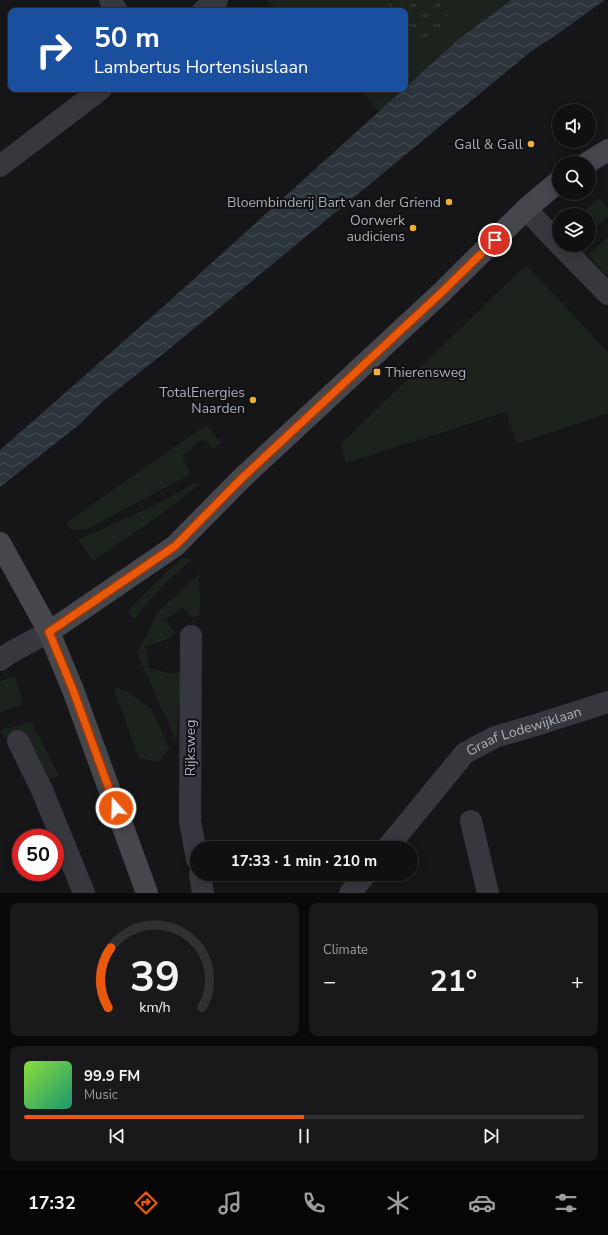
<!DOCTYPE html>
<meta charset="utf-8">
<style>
:root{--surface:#101012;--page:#19191b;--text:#f1f3f6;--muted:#9c9d9f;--line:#303032;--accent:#ea580c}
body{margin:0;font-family:"Nunito Sans",sans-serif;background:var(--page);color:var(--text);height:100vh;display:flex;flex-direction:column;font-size:15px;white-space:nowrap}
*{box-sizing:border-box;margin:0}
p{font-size:13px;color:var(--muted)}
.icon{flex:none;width:22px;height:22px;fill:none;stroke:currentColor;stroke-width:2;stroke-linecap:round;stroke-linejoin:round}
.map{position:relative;height:893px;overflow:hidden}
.side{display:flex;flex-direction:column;gap:10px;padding:10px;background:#09090a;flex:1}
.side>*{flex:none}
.banner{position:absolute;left:8px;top:8px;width:400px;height:84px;border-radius:8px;box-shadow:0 2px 10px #0003,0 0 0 1px var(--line);background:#1a4fa0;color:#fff;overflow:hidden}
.buttons{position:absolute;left:552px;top:104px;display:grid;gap:8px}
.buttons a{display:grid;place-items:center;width:44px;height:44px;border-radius:50%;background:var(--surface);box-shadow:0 2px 10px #0003,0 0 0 1px var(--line);font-size:20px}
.speed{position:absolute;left:12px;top:829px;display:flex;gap:8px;font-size:20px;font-weight:700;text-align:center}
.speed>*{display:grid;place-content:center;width:52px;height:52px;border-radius:50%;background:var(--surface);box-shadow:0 2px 10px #0003,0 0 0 1px var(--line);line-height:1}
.speed .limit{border:6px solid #d22;background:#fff;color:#111}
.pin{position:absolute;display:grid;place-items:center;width:34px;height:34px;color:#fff;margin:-17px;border:2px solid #fff;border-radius:50%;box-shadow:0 1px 4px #0007}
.me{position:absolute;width:44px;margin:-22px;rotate:340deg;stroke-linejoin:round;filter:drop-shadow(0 0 3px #0008)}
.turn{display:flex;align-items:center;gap:14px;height:84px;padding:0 20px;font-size:18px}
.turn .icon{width:52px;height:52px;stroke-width:2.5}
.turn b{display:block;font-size:28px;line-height:34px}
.big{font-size:30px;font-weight:700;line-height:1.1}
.side .tile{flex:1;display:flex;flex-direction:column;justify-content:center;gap:6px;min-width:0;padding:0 14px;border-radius:8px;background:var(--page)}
.side .dial{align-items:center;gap:0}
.dial svg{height:104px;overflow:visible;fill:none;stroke:var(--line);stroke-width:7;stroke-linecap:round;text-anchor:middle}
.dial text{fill:var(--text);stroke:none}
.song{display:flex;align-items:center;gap:12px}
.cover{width:48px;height:48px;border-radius:6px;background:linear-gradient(135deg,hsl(90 70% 55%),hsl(160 70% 35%))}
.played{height:4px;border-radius:2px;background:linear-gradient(90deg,var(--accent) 50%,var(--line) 50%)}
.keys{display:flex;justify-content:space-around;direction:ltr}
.heat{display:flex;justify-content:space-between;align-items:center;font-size:22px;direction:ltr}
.side .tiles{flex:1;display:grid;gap:10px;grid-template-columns:1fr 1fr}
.tile:last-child{grid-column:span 2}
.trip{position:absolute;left:190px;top:841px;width:228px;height:40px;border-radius:20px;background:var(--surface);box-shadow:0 2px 10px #0003,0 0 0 1px var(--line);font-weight:700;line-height:40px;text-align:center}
.menu{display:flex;height:64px;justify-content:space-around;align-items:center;background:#060607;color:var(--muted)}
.menu .icon{width:28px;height:28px}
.menu .active{color:var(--accent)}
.menu b{font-size:18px;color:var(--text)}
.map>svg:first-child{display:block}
.green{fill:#1c231d}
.park{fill:url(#park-tufts)}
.water{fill:url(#water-waves)}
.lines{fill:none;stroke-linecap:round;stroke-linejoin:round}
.street{stroke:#37383d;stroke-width:22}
.secondary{stroke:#45474d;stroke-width:22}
.route-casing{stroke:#983908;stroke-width:10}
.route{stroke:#ea580c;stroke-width:7}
.poi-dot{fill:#f2b134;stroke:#111113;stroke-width:1.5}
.labels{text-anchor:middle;stroke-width:4;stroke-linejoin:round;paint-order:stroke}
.poi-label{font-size:14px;fill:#a8adb8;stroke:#111113;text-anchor:end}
.street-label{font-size:14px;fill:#a8adb8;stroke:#111113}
</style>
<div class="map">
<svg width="608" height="893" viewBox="0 0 608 893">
<defs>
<pattern id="park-tufts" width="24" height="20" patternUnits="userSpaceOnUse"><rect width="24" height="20" fill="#1c231d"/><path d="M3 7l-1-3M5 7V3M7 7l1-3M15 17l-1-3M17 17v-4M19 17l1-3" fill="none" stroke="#3a403c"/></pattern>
<pattern id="water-waves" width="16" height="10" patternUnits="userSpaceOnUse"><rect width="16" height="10" fill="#2c353c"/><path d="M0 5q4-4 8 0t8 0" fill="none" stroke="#485056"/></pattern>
</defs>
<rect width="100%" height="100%" fill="#161618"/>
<g class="green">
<polygon points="265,0 511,0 459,39 381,114 360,89 405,89 405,11 279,11"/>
<polygon points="600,198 608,208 608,216 589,232 589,215 579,215"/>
<polygon points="608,237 608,277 588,255"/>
<polygon points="526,265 608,352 608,413 517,444 506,412 346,463 341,444"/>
<polygon points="206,425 221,443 213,449 204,438 182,456 191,474 87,529 71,530 67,522"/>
<polygon points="195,483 200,484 160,515 93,561 78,540 155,505"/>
<polygon points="181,558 192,559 165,583 134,619 128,611"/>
<polygon points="199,574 200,615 191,618 182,607 166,620 175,634 161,642 145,646 149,668 167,673 182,672 176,741 137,653 147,635 157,613"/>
<polygon points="11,676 15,678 23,702 21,705 0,712 0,682"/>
<polygon points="113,687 127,691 152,709 169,748 159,762 139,758"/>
<polygon points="31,721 59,776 48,779 21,733 4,737 0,730 17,726"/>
</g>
<polygon class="park" points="386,0 438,0 456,26 421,50 405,28 405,11 393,11"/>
<polygon class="water" points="511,0 605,0 549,40 534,49 168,350 102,402 80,424 0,487 0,450 174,297 459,39"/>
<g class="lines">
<g class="street">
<polyline points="110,0 117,11"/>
<polyline points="203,11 217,0"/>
<polyline points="0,166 101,89"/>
<polyline points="526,209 559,244"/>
<polyline points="560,245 608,294"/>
<polyline points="191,636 190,821 197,859"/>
<polyline points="0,660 13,651 49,632"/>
<polyline points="18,741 42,790 84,893"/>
<polyline points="471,821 488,893"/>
<path id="s1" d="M 387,848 L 465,753 L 495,737 L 536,725 L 608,702"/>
<polyline points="200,874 203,893"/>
<polyline points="350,893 366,874"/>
</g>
<g class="secondary">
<polyline points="587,163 608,150"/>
<polyline points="0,543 49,632 73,690 147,893"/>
<polyline points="49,632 175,546 242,478 442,292 526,209 559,181"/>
</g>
</g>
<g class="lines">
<defs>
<polyline id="route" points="116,808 73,690 49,632 175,546 242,478 442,292 495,240"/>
</defs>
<use href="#route" class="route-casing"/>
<use href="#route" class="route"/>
</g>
<g class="poi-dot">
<circle cx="531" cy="144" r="4"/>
<circle cx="449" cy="202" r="4"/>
<circle cx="413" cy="228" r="4"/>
<rect x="373" y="368" width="8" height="8" rx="2"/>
<circle cx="253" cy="400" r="4"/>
</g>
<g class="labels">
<g class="poi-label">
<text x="523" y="149">Gall &amp; Gall</text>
<text x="441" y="207">Bloembinderij Bart van der Griend</text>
<text x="405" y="225">Oorwerk<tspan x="405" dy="16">audiciens</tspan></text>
<text x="385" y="377" text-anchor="start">Thierensweg</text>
<text x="245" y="397">TotalEnergies<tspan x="245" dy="16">Naarden</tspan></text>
</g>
<g class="street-label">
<text dy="5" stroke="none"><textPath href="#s1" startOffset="186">Graaf Lodewijklaan</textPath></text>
<text transform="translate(190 748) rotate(-90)" y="5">Rijksweg</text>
</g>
</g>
</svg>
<div class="buttons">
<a><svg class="icon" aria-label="sound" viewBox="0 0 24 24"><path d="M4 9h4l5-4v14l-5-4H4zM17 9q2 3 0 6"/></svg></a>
<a><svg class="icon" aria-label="search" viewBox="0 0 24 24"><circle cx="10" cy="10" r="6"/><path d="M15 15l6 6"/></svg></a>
<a><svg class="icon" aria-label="layers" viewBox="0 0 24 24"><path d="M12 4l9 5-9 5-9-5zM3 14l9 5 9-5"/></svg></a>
</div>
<div class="speed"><div class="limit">50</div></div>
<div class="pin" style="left:495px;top:240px;background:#d93025"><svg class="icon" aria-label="arrive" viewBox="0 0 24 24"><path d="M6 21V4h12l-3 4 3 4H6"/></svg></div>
<svg class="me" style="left:116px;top:808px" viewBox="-20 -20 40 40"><circle r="17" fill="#ea580c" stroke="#fff" stroke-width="3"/><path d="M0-11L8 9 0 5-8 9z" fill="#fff"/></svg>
<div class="trip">17:33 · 1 min · 210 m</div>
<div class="banner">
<div class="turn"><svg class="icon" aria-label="right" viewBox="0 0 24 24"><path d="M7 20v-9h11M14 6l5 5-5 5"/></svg><div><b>50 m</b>Lambertus Hortensiuslaan</div></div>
</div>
</div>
<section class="side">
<div class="tiles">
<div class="tile dial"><svg viewBox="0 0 100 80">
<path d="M14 69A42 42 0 1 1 86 69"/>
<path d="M14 69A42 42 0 0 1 16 23" stroke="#ea580c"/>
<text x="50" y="56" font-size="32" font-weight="700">39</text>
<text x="50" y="72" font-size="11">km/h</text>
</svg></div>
<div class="tile"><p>Climate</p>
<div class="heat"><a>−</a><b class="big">21°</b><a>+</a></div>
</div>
<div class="tile">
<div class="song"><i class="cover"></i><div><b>99.9 FM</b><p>Music</p></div></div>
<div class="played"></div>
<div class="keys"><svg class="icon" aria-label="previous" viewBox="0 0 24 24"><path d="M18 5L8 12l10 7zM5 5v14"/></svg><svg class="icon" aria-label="pause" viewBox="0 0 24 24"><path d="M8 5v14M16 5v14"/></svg><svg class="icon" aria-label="next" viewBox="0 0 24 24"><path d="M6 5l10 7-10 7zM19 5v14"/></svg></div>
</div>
</div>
</section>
<nav class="menu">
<b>17:32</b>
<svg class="icon active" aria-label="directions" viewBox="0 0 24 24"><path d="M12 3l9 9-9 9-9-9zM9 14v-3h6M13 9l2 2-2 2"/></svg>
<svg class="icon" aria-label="music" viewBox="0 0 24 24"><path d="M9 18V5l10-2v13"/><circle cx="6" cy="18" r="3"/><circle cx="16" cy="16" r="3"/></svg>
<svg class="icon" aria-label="phone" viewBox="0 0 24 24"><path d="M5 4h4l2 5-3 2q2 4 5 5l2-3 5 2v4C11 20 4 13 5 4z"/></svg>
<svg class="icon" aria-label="climate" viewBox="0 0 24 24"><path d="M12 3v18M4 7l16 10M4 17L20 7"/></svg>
<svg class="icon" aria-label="car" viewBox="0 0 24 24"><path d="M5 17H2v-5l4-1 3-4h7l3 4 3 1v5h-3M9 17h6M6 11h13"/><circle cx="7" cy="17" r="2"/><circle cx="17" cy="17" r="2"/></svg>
<svg class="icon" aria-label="filters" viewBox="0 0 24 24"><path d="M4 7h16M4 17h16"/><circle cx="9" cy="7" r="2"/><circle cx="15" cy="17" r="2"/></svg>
</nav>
